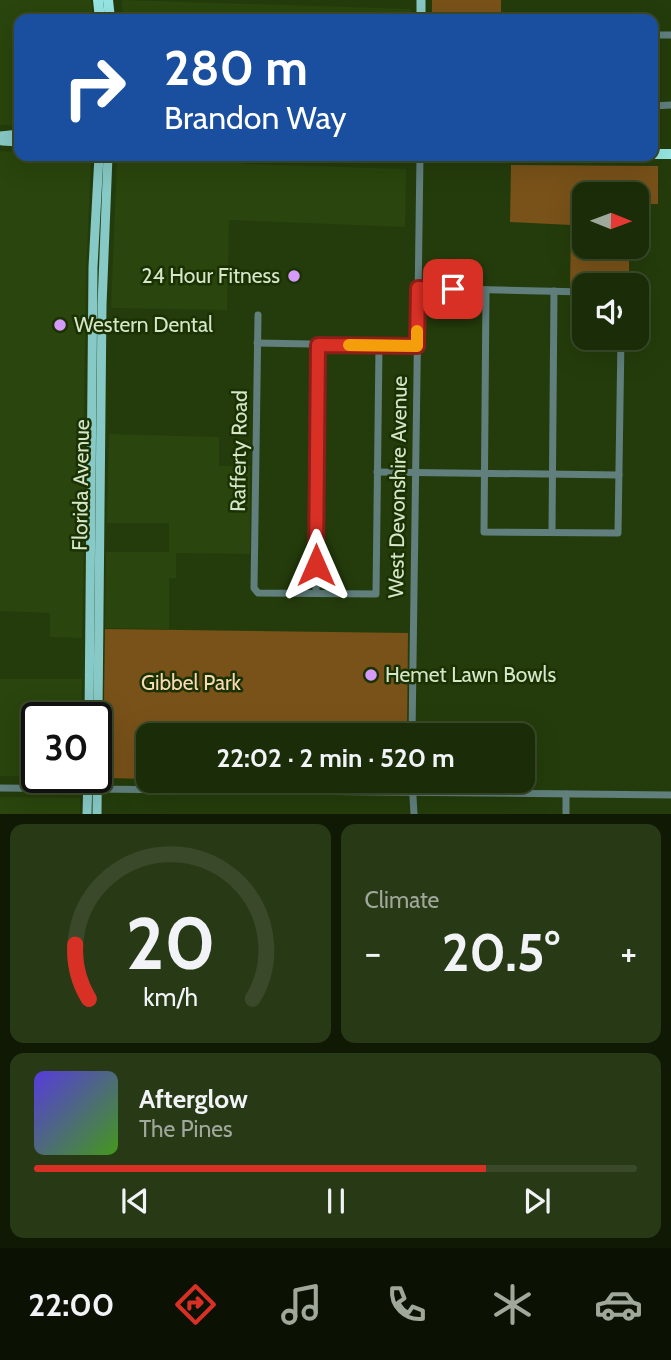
<!DOCTYPE html>
<meta charset="utf-8">
<style>
:root{--surface:#1b2d08;--page:#283916;--text:#f1f3f6;--muted:#a0a89c;--line:#394929;--accent:#d93025}
body{margin:0;font-family:Cabin,sans-serif;background:var(--page);color:var(--text);height:100vh;display:flex;flex-direction:column;font-size:26px;white-space:nowrap}
*{box-sizing:border-box;margin:0}
p{font-size:23px;color:var(--muted)}
.icon{flex:none;width:38px;height:38px;fill:none;stroke:currentColor;stroke-width:2;stroke-linecap:round;stroke-linejoin:round}
.map{position:relative;height:814px;overflow:hidden}
.panel{display:flex;flex-direction:column;gap:10px;padding:10px;background:#0f1904;flex:1}
.panel>*{flex:none}
.guide{position:absolute;left:14px;top:14px;width:644px;height:147px;border-radius:14px;box-shadow:0 7px 28px #0002,0 0 0 2px var(--line);background:#1a4fa0;color:#fff;overflow:hidden}
.needle{width:46px;rotate:91deg}
.controls{position:absolute;left:572px;top:182px;display:grid;gap:14px}
.controls a{display:grid;place-items:center;width:77px;height:77px;border-radius:14px;background:var(--surface);box-shadow:0 7px 28px #0002,0 0 0 2px var(--line);font-size:35px}
.speed{position:absolute;left:21px;top:702px;display:flex;gap:14px;font-size:35px;font-weight:700;text-align:center}
.speed>*{display:grid;place-content:center;width:91px;height:91px;border-radius:50%;background:var(--surface);box-shadow:0 7px 28px #0002,0 0 0 2px var(--line);line-height:1}
.speed .limit{border:4px solid #111;border-radius:10px;background:#fff;color:#111}
.pin{position:absolute;display:grid;place-items:center;width:60px;height:60px;color:#fff;margin:-30px;border-radius:14px;box-shadow:0 4px 10px #0006}
.me{position:absolute;width:77px;margin:-38px;rotate:0deg;stroke-linejoin:round;filter:drop-shadow(0 0 5px #0008)}
.turn{display:flex;align-items:center;gap:24px;height:147px;padding:0 35px;font-size:32px}
.turn .icon{width:91px;height:91px;stroke-width:2.5}
.turn b{display:block;font-size:49px;line-height:60px}
.big{font-size:52px;font-weight:700;line-height:1.1}
.panel .card{flex:1;display:flex;flex-direction:column;justify-content:center;gap:10px;min-width:0;padding:0 24px;border-radius:14px;background:var(--page)}
.panel .dial{align-items:center;gap:0}
.dial svg{height:182px;overflow:visible;fill:none;stroke:var(--line);stroke-width:7;stroke-linecap:round;text-anchor:middle}
.dial text{fill:var(--text);stroke:none}
.song{display:flex;align-items:center;gap:21px}
.cover{width:84px;height:84px;border-radius:10px;background:linear-gradient(135deg,hsl(250 70% 55%),hsl(100 70% 35%))}
.played{height:7px;border-radius:4px;background:linear-gradient(90deg,var(--accent) 75%,var(--line) 75%)}
.keys{display:flex;justify-content:space-around;direction:ltr}
.heat{display:flex;justify-content:space-between;align-items:center;font-size:38px;direction:ltr}
.panel .tiles{flex:1;display:grid;gap:10px;grid-template-columns:1fr 1fr}
.card:last-child{grid-column:span 2}
.trip{position:absolute;left:136px;top:723px;width:399px;height:70px;border-radius:14px;background:var(--surface);box-shadow:0 7px 28px #0002,0 0 0 2px var(--line);font-weight:700;line-height:70px;text-align:center}
.tabs{display:flex;height:112px;justify-content:space-around;align-items:center;background:#0b1203;color:var(--muted)}
.tabs .icon{width:49px;height:49px}
.tabs .current{color:var(--accent)}
.tabs b{font-size:32px;color:var(--text)}
.map>svg:first-child{display:block}
.built{fill:#2a450d}
.green{fill:#795219}
.lines{fill:none;stroke-linecap:round;stroke-linejoin:round}
.minor{stroke:#607f7d;stroke-width:7}
.major{stroke:#87c9c6;stroke-width:9}
.highway{stroke:#96e6e3;stroke-width:10}
.route-casing{stroke:#8d1f18;stroke-width:18}
.route{stroke:#d93025;stroke-width:12}
.slow{stroke:#f59e0b;stroke-width:12}
.poi-dot{fill:#d69bf9;stroke:#1a3101;stroke-width:2.5}
.labels{text-anchor:middle;stroke-width:5;stroke-linejoin:round;paint-order:stroke}
.poi-label{font-size:21px;fill:#d6e6cb;stroke:#1a3101;text-anchor:start}
.street-label{font-size:21px;fill:#d6e6cb;stroke:#1a3101}
.park-label{font-size:21px;fill:#fadab4;stroke:#1a3101}
</style>
<div class="map">
<svg width="671" height="814" viewBox="0 0 671 814">
<rect width="100%" height="100%" fill="#243c0b"/>
<g class="built">
<polygon points="0,0 91,0 93,19 19,19 19,126 0,125"/>
<polygon points="122,0 411,9 411,19 123,19"/>
<polygon points="0,151 19,152 19,156 86,156 91,160 86,274 83,477 85,483 82,638 50,637 50,613 0,611"/>
<polygon points="121,156 230,159 247,164 406,169 405,227 229,220 227,310 111,308 117,159"/>
<polygon points="109,434 219,437 219,466 250,466 250,554 176,553 176,578 169,578 169,629 105,628 106,552 169,552 169,523 107,523"/>
<polygon points="0,679 82,679 81,717 37,718 37,776 0,776"/>
<polygon points="0,797 80,798 80,814 0,814"/>
</g>
<g class="green">
<rect x="432" y="0" width="69" height="19"/>
<polygon points="511,165 658,166 658,204 637,204 637,194 584,194 584,247 629,247 629,276 620,276 615,285 570,287 571,225 510,222"/>
<polygon points="105,629 408,633 407,735 149,735 149,779 106,778 103,771"/>
</g>
<g class="lines">
<g class="minor">
<polyline points="657,35 671,35"/>
<polyline points="653,106 671,105"/>
<polyline points="418,288 584,292"/>
<polyline points="486,291 484,532 618,533 621,338"/>
<polyline points="258,315 254,588 258,593 376,594 379,346"/>
<polyline points="257,343 417,346"/>
<polyline points="377,472 619,475"/>
<polyline points="552,532 554,291"/>
<polyline points="316,593 318,345"/>
<polyline points="412,735 420,156"/>
<polyline points="412,780 414,814"/>
<polyline points="0,788 671,795"/>
<polyline points="566,814 566,794"/>
</g>
<g class="major">
<polyline points="421,19 421,0"/>
<polyline points="0,136 19,134"/>
<polyline points="2,141 19,142"/>
<polyline points="89,718 93,267 99,156"/>
<polyline points="87,814 88,777"/>
<polyline points="97,814 102,305 108,156"/>
</g>
<g class="highway">
<polyline points="98,0 100,19"/>
<polyline points="108,0 110,19"/>
<polyline points="653,154 671,154"/>
</g>
</g>
<g class="lines">
<defs>
<polyline id="route" points="316,565 318,345 417,346 418,288 453,289"/>
</defs>
<use href="#route" class="route-casing"/>
<use href="#route" class="route"/>
<polyline class="slow" points="349,345 417,346 417,331"/>
</g>
<g class="poi-dot">
<circle cx="294" cy="276" r="7"/>
<circle cx="60" cy="325" r="7"/>
<circle cx="371" cy="675" r="7"/>
</g>
<g class="labels">
<g class="poi-label">
<text x="280" y="283" text-anchor="end">24 Hour Fitness</text>
<text x="74" y="332">Western Dental</text>
<text x="385" y="682">Hemet Lawn Bowls</text>
</g>
<g class="street-label">
<text transform="translate(239 451) rotate(-89)" y="7">Rafferty Road</text>
<text transform="translate(81 485) rotate(-89)" y="7">Florida Avenue</text>
<text transform="translate(398 487) rotate(-89)" y="7">West Devonshire Avenue</text>
</g>
<g class="park-label">
<text x="191" y="690">Gibbel Park</text>
</g>
</g>
</svg>
<div class="controls">
<a><svg class="needle" viewBox="-14 -14 28 28"><path d="M0-13l5 13h-10z" fill="#e53935"/><path d="M0 13l5-13h-10z" fill="#a0a89c"/></svg></a>
<a><svg class="icon" aria-label="sound" viewBox="0 0 24 24"><path d="M4 9h4l5-4v14l-5-4H4zM17 9q2 3 0 6"/></svg></a>
</div>
<div class="speed"><div class="limit">30</div></div>
<div class="pin" style="left:453px;top:289px;background:#d93025"><svg class="icon" aria-label="arrive" viewBox="0 0 24 24"><path d="M6 21V4h12l-3 4 3 4H6"/></svg></div>
<svg class="me" style="left:316px;top:565px" viewBox="-20 -20 40 40"><path d="M0-17L14 15 0 8-14 15z" fill="#d93025" stroke="#fff" stroke-width="4"/></svg>
<div class="trip">22:02 · 2 min · 520 m</div>
<div class="guide">
<div class="turn"><svg class="icon" aria-label="right" viewBox="0 0 24 24"><path d="M7 20v-9h11M14 6l5 5-5 5"/></svg><div><b>280 m</b>Brandon Way</div></div>
</div>
</div>
<section class="panel">
<div class="tiles">
<div class="card dial"><svg viewBox="0 0 100 80">
<path d="M14 69A42 42 0 1 1 86 69"/>
<path d="M14 69A42 42 0 0 1 8 45" stroke="#d93025"/>
<text x="50" y="56" font-size="32" font-weight="700">20</text>
<text x="50" y="72" font-size="11">km/h</text>
</svg></div>
<div class="card"><p>Climate</p>
<div class="heat"><a>−</a><b class="big">20.5°</b><a>+</a></div>
</div>
<div class="card">
<div class="song"><i class="cover"></i><div><b>Afterglow</b><p>The Pines</p></div></div>
<div class="played"></div>
<div class="keys"><svg class="icon" aria-label="previous" viewBox="0 0 24 24"><path d="M18 5L8 12l10 7zM5 5v14"/></svg><svg class="icon" aria-label="pause" viewBox="0 0 24 24"><path d="M8 5v14M16 5v14"/></svg><svg class="icon" aria-label="next" viewBox="0 0 24 24"><path d="M6 5l10 7-10 7zM19 5v14"/></svg></div>
</div>
</div>
</section>
<nav class="tabs">
<b>22:00</b>
<svg class="icon current" aria-label="directions" viewBox="0 0 24 24"><path d="M12 3l9 9-9 9-9-9zM9 14v-3h6M13 9l2 2-2 2"/></svg>
<svg class="icon" aria-label="music" viewBox="0 0 24 24"><path d="M9 18V5l10-2v13"/><circle cx="6" cy="18" r="3"/><circle cx="16" cy="16" r="3"/></svg>
<svg class="icon" aria-label="phone" viewBox="0 0 24 24"><path d="M5 4h4l2 5-3 2q2 4 5 5l2-3 5 2v4C11 20 4 13 5 4z"/></svg>
<svg class="icon" aria-label="climate" viewBox="0 0 24 24"><path d="M12 3v18M4 7l16 10M4 17L20 7"/></svg>
<svg class="icon" aria-label="car" viewBox="0 0 24 24"><path d="M5 17H2v-5l4-1 3-4h7l3 4 3 1v5h-3M9 17h6M6 11h13"/><circle cx="7" cy="17" r="2"/><circle cx="17" cy="17" r="2"/></svg>
</nav>
